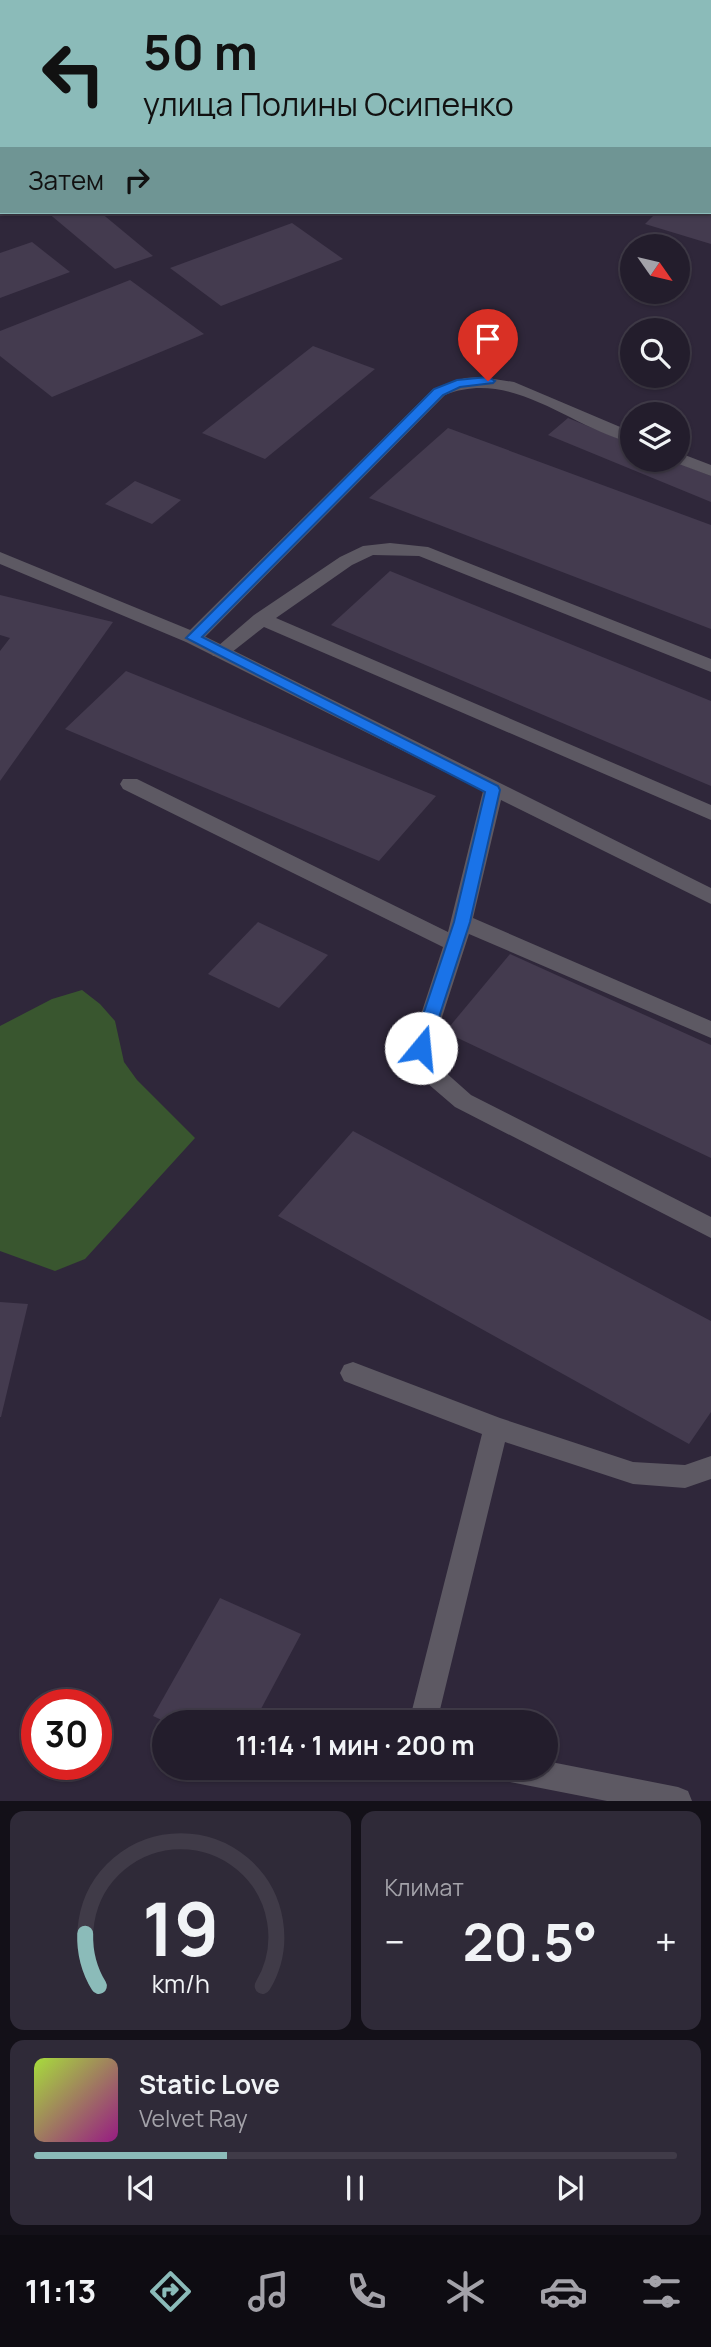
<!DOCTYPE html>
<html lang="ru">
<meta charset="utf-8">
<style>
:root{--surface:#231d2c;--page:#2f2a38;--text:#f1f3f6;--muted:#a3a2a9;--line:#403b48;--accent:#8bbbb9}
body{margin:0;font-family:Manrope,sans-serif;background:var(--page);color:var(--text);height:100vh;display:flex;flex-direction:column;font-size:26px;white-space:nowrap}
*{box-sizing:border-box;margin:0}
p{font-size:23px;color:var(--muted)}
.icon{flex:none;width:38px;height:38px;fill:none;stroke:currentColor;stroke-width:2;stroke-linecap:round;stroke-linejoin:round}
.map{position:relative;height:1801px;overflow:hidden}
.side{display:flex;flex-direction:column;gap:10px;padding:10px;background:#131018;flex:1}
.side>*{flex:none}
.banner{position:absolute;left:0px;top:0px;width:712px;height:214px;box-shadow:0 2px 5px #0004,0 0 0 2px var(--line);background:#8bbbb9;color:#111;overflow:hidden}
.needle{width:46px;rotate:124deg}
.fabs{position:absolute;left:620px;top:234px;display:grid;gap:14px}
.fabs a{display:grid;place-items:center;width:70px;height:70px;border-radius:50%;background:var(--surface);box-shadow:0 2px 5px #0004,0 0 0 2px var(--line);font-size:35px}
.speed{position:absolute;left:21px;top:1689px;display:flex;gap:14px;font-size:35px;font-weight:700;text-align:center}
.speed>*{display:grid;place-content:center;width:91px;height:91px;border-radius:50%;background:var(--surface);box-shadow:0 2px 5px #0004,0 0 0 2px var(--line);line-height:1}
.speed .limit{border:10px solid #d22;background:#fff;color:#111}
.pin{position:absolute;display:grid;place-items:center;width:60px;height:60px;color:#fff;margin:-72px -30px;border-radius:50% 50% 50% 0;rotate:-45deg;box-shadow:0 0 7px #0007}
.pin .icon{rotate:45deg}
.me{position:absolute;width:77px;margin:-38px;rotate:17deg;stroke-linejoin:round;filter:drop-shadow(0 0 5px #0008)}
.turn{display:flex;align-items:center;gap:24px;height:147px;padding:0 28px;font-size:32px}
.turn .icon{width:91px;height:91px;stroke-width:2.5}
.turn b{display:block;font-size:49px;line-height:60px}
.then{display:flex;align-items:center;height:66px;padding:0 28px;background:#0003;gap:14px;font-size:26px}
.big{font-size:52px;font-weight:700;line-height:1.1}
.side .tile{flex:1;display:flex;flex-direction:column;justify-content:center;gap:10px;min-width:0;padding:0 24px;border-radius:14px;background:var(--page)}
.side .dial{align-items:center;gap:0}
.dial svg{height:182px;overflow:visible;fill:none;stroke:var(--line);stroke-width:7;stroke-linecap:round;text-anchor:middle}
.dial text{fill:var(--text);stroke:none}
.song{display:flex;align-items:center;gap:21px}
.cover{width:84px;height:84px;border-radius:10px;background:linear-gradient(135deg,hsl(80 70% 55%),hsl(310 70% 35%))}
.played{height:7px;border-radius:4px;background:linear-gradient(90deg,var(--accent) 30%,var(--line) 30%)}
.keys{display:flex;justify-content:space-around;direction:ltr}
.heat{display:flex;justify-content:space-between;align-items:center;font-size:38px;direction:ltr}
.side .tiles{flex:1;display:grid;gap:10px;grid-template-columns:1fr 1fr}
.tile:last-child{grid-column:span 2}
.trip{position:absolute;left:152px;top:1710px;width:406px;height:70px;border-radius:35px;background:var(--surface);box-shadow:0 2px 5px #0004,0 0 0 2px var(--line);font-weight:700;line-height:70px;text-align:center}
.menu{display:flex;height:112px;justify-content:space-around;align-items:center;background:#0e0c12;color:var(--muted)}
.menu .icon{width:49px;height:49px}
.menu .active{color:var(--accent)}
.menu b{font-size:32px;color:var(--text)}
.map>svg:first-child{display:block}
.green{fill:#39562f}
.building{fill:#443b4f}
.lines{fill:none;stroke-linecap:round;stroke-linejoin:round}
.lane{fill:#5d5963;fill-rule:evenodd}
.street{fill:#5d5963;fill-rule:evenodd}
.route{fill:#1a73e8;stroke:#114b97;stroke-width:2}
</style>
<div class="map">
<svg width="711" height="1801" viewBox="0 0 711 1801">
<rect width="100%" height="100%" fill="#2f273a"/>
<polygon class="green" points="82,990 100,1004 115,1021 124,1062 137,1080 195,1138 85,1259 55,1271 0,1251 0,1026 52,999"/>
<g class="building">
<polygon points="47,212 100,212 153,256 115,269"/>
<polygon points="657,212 711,212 711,244 645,224"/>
<polygon points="292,223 343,259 221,306 170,268"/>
<polygon points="32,242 70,272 0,298 0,253"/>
<polygon points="130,280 204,334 52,397 0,356 0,331"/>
<polygon points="313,346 375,369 265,459 202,433"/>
<polygon points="568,418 632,444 632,460 671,460 711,476 711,502 548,435"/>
<polygon points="448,428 711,525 711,629 369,498"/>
<polygon points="135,481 181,500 152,524 105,504"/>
<polygon points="390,571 711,701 711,786 331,625"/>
<polygon points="0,595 113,622 0,781 0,651 10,638 0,635"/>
<polygon points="126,671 436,796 379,861 65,729"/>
<polygon points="258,922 328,955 279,1008 208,974"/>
<polygon points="510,954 711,1045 711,1158 445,1032"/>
<polygon points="353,1131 711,1321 711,1412 689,1444 278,1216"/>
<polygon points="0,1302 28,1304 1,1417 0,1417"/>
<polygon points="220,1598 301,1634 254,1722 166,1722 153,1716"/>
</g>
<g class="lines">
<g class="lane">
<path d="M 481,377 L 514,382 L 632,432 L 632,443 C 569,427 512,368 445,395 L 200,642 L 186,642 L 184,638 L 186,634 L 433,389 L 465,378 Z"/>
<polygon points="677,452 711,465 711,476 671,461 677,460"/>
<polygon points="390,543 428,547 711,659 711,672 419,556 373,555 352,565 276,618 711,805 711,820 264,627 227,656 213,656 211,652 254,615 340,557 363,546"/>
</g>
<g class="street">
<polygon points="0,552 200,634 711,888 711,904 501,800 473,918 711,1021 711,1038 469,934 432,1048 444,1071 471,1095 711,1217 711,1238 455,1107 427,1083 410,1048 443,947 123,789 120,784 123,779 137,779 448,932 483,791 186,642 0,564"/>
<polygon points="353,1362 500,1418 633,1462 685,1465 711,1456 711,1479 685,1488 633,1484 505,1442 437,1722 409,1722 482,1434 344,1381 340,1373 344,1365"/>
<polygon points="546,1761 678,1787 688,1791 692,1801 607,1801 510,1782 500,1778 496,1768 546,1768"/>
</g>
</g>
<polygon class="route" points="488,377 495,381 493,383 460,387 443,395 202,637 498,786 500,790 470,922 429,1048 427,1053 415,1053 412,1048 454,922 485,792 186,638 434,389 457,380"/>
</svg>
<div class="fabs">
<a><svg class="needle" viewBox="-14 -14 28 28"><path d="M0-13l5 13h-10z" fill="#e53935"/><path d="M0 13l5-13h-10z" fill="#a3a2a9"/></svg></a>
<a><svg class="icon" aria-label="search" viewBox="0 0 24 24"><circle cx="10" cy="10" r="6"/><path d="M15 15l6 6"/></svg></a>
<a><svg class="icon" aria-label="layers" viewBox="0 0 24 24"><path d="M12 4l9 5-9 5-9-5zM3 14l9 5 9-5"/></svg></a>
</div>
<div class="speed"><div class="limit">30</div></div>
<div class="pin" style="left:488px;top:381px;background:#d93025"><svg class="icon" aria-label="arrive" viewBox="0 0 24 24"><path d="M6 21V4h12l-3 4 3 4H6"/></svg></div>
<svg class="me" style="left:421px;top:1048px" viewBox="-20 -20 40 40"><circle r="19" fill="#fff"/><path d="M0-13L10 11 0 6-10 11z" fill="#1a73e8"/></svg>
<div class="trip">11:14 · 1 мин · 200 m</div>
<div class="banner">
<div class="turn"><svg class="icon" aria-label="left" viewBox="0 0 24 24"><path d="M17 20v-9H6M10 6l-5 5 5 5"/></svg><div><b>50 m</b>улица Полины Осипенко</div></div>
<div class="then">Затем<svg class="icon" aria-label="right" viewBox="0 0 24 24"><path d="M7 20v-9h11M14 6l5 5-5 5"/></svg></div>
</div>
</div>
<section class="side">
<div class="tiles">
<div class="tile dial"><svg viewBox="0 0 100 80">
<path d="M14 69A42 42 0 1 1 86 69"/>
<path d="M14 69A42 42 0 0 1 8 46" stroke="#8bbbb9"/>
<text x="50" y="56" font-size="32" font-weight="700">19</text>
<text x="50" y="72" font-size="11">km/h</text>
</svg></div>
<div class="tile"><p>Климат</p>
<div class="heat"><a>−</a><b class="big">20.5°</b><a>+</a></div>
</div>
<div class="tile">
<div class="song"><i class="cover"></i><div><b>Static Love</b><p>Velvet Ray</p></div></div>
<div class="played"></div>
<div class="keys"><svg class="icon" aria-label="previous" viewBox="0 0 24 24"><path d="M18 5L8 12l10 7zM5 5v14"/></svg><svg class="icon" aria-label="pause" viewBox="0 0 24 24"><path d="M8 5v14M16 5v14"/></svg><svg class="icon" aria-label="next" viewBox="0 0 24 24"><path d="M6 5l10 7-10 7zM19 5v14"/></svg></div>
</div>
</div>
</section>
<nav class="menu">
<b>11:13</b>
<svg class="icon active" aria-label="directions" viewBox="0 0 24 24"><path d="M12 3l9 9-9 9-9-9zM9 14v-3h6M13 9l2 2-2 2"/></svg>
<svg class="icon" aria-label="music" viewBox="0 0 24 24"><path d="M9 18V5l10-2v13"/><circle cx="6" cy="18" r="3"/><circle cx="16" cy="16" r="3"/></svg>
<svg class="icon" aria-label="phone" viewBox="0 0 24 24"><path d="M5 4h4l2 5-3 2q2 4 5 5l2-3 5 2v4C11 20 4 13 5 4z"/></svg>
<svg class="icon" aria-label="climate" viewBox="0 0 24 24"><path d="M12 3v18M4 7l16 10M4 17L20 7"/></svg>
<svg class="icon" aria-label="car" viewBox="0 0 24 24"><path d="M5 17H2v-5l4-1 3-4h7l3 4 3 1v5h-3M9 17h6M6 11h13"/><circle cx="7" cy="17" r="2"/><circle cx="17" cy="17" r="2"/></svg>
<svg class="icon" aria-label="filters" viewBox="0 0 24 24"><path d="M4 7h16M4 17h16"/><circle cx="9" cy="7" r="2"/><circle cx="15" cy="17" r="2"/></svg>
</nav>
